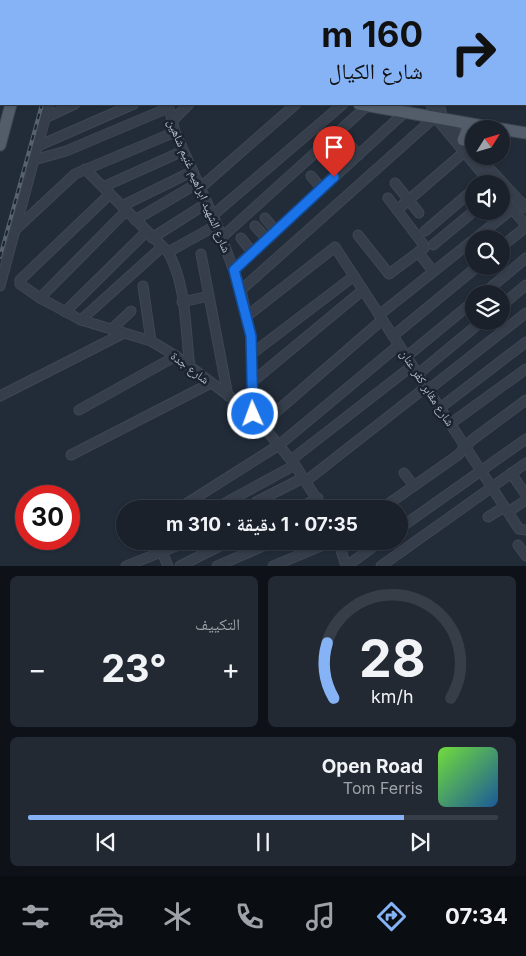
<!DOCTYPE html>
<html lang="ar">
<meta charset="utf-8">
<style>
:root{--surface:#1a212b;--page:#232933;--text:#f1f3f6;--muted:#9fa3a9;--line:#383e47;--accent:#85b3f6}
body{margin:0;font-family:Inter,"Noto Naskh Arabic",sans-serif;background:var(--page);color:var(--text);direction:rtl;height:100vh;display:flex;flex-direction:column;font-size:19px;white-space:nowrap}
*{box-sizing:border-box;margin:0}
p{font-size:16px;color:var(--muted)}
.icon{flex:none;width:28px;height:28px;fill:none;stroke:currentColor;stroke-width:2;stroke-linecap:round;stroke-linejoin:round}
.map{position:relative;height:566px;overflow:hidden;direction:ltr}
.details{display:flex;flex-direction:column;gap:10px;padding:10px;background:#0e1218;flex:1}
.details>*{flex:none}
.top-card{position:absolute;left:0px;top:0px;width:526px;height:105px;box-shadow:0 1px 4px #0004,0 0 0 1px var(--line);direction:rtl;background:#85b3f6;color:#111;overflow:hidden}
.needle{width:32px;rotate:53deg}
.buttons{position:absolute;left:465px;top:120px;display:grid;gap:10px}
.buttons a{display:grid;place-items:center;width:45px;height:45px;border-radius:50%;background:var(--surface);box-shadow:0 1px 4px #0004,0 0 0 1px var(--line);font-size:25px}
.speed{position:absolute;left:15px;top:485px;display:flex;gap:10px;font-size:25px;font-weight:700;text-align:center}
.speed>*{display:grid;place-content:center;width:65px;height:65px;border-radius:50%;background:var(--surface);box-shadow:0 1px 4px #0004,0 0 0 1px var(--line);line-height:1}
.speed .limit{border:8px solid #d22;background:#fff;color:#111}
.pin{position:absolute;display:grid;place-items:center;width:42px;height:42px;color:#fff;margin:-51px -21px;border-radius:50% 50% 50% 0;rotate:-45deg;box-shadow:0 0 5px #0007}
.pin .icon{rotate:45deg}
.me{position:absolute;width:55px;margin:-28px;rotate:358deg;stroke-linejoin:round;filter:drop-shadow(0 0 4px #0008)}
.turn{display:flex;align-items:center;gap:18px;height:105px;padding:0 20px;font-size:22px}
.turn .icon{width:65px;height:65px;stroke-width:2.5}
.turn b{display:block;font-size:35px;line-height:42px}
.big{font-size:38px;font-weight:700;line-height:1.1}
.details .widget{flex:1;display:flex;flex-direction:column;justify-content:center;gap:8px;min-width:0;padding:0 18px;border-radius:8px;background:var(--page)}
.details .dial{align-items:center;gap:0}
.dial svg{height:130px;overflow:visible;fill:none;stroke:var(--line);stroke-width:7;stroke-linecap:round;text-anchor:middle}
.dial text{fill:var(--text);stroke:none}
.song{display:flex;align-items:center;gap:15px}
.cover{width:60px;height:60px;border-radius:8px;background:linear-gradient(135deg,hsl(100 70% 55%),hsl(210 70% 35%))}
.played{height:5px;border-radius:2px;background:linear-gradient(90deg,var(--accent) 80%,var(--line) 80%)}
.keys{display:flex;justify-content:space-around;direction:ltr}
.heat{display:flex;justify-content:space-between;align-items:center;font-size:28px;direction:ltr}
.details .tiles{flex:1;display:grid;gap:10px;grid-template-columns:1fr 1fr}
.widget:last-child{grid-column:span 2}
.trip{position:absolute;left:116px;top:500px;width:292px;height:50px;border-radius:25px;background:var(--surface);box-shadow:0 1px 4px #0004,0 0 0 1px var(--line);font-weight:700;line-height:50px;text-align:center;direction:rtl}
.tabs{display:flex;height:80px;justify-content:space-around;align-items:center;background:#0a0d11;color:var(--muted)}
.tabs .icon{width:35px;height:35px}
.tabs .active{color:var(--accent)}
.tabs b{font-size:22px;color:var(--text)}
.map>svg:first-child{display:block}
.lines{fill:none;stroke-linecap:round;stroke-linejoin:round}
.minor-casing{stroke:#3f4753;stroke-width:11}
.major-casing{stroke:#3f4753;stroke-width:13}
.minor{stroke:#353e4a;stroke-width:9}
.major{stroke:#535d6a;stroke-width:11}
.rail-casing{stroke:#576271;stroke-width:4}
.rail{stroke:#1b232e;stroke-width:2;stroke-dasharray:5.5;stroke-linecap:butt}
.route-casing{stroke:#114b97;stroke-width:12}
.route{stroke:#1a73e8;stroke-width:9}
.labels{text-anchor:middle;stroke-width:5;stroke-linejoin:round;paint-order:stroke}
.street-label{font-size:12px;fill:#b0b9c6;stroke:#1b232e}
</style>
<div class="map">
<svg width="526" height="566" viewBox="0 0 526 566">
<rect width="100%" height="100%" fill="#222c39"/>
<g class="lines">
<defs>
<g id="minor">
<polyline points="344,0 345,1"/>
<polyline points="363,0 364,1"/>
<polyline points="125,1 126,0"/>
<polyline points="158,1 159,0"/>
<polyline points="180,1 181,0"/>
<polyline points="204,1 205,0"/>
<polyline points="250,1 251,0"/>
<polyline points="275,1 276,0"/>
<polyline points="395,1 398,0"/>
<polyline points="465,1 467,1"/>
<polyline points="525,13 526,13"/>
<polyline points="525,51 526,51"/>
<polyline points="525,72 526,72"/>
<polyline points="168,104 175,132 217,225 241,290 251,336 253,414"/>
<polyline points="431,104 435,117 491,184"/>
<polyline points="439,104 443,119 467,144"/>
<polyline points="45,118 75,104"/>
<polyline points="171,122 189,104"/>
<polyline points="347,142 359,155"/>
<polyline points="38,146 134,104"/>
<polyline points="478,156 526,208"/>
<polyline points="34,160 66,151 168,108"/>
<path d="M 85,169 L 168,252 C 187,285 185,330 190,367"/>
<polyline points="311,176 322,189"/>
<polyline points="395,183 419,213"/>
<polyline points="103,187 183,151"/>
<polyline points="200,188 296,104"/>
<polyline points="110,194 20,280 20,284 40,298 81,320 151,341 176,356 253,414 295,465 323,509"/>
<polyline points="501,196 526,225"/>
<polyline points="122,206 193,171"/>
<polyline points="397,210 470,147"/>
<polyline points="213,215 343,104"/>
<polyline points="265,218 276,231"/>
<polyline points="135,220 198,183"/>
<polyline points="255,226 267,239"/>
<polyline points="15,230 75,174 175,132"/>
<polyline points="425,231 474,189"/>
<polyline points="358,235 389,274 424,248 423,244 388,198"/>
<polyline points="152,238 207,203"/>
<polyline points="221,238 368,105"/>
<polyline points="241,238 252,252"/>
<polyline points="433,245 474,211"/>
<polyline points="501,247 526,227"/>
<polyline points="168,252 217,225"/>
<polyline points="418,252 433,271"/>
<polyline points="201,254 228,396"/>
<polyline points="234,269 404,113"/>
<polyline points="0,286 49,104"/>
<polyline points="143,286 151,341"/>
<polyline points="241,290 435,117"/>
<polyline points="483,294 526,258"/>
<polyline points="40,298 126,211"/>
<polyline points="182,302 209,296"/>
<polyline points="501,306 526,285"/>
<polyline points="65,312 146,232"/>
<polyline points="379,315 521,202"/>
<polyline points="247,316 335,247 519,529 526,530"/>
<polyline points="81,320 162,247"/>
<polyline points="112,329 131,311"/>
<polyline points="393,336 478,266"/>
<polyline points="253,353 354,276"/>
<polyline points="406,357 474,301"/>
<polyline points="418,374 482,321"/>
<polyline points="252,382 363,290"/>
<polyline points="428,390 526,313"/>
<polyline points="0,396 124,333"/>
<polyline points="440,408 526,342"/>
<polyline points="79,410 176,356"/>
<polyline points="450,424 526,369"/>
<polyline points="261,425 382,320"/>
<polyline points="71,455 211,383"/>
<polyline points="291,460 412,366"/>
<polyline points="404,473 414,486"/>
<polyline points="511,473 526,495"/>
<polyline points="306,481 426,387"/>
<polyline points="178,509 279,445 399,345"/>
<polyline points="214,509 295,465"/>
<polyline points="256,509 256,502 303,478"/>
<polyline points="297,509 318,498"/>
<polyline points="381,509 458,455 472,440 526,400"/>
<polyline points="508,512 526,500"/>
<polyline points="488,517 504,507"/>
<polyline points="400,528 526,439"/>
<polyline points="338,541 346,566"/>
<polyline points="518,545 526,556"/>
<polyline points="162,552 168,566"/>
<polyline points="126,566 189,541"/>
<polyline points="180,566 230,541"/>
<polyline points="217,566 275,541"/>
<polyline points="273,566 333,541"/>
<polyline points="347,566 381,541"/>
<polyline points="381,566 526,463"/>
</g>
<g id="major">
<polyline points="37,1 37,0"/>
<polyline points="0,39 1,39"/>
<polyline points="359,104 500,129"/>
<polyline points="501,129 526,133"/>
<polyline points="463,140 467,130 476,125"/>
<polyline points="0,145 11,104"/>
</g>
</defs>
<use href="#minor" class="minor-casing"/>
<use href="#major" class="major-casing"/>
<use href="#minor" class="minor"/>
<use href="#major" class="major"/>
<defs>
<g id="rail">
<polyline points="69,1 70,0"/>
<polyline points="0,257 42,104"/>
</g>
</defs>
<use href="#rail" class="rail-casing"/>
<use href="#rail" class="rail"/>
</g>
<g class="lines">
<defs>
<polyline id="route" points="253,414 251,336 234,270 334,177"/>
</defs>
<use href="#route" class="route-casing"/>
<use href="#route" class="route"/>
</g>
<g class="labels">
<g class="street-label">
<text transform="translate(199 186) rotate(67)" y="4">شارع الشهيد ابراهيم غنيم شاهين</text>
<text transform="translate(190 368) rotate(37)" y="4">شارع جدة</text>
<text transform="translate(427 388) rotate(57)" y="4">شارع مقابر كفر عنان</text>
</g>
</g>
</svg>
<div class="buttons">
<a><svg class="needle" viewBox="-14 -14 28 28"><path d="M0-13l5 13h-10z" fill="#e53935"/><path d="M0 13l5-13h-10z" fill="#9fa3a9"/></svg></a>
<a><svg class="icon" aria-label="sound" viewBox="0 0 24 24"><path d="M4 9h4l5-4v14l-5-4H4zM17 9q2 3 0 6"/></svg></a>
<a><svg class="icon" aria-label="search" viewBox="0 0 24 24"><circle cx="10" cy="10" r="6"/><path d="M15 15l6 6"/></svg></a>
<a><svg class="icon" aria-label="layers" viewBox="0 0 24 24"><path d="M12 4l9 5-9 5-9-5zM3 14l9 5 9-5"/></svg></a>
</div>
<div class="speed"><div class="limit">30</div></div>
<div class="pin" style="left:334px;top:177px;background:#d93025"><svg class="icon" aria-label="arrive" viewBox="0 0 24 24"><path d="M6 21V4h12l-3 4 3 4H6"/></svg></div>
<svg class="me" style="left:253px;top:414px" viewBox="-20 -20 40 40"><circle r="17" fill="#1a73e8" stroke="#fff" stroke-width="3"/><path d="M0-11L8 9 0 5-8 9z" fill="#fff"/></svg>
<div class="trip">07:35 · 1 دقيقة · 310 m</div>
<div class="top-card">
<div class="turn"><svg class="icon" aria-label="right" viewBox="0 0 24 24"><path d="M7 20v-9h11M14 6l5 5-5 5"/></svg><div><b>160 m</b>شارع الكيال</div></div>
</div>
</div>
<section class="details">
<div class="tiles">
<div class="widget dial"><svg viewBox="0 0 100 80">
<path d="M14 69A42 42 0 1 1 86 69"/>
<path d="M14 69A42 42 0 0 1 10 35" stroke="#85b3f6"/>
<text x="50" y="56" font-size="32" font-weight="700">28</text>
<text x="50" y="72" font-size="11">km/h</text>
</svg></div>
<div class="widget"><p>التكييف</p>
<div class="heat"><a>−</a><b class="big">23°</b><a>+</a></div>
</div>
<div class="widget">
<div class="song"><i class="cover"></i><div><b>Open Road</b><p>Tom Ferris</p></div></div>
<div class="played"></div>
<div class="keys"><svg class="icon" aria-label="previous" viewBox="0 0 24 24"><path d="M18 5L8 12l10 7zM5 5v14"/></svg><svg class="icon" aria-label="pause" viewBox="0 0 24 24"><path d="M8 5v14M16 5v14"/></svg><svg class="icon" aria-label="next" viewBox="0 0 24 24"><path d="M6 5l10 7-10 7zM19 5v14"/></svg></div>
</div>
</div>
</section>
<nav class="tabs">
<b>07:34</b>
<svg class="icon active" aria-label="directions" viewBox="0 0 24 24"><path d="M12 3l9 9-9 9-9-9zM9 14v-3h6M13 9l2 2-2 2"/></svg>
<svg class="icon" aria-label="music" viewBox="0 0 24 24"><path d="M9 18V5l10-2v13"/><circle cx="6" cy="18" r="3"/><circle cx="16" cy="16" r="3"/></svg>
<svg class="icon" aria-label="phone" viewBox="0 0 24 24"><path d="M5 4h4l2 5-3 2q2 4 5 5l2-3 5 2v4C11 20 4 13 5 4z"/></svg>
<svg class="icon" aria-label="climate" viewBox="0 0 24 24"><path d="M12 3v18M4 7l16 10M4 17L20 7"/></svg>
<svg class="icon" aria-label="car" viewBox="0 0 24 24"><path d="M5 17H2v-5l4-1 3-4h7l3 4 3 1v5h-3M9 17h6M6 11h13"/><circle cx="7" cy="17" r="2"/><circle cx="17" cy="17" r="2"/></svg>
<svg class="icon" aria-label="filters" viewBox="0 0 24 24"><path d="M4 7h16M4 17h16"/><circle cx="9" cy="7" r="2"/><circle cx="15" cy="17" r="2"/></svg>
</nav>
